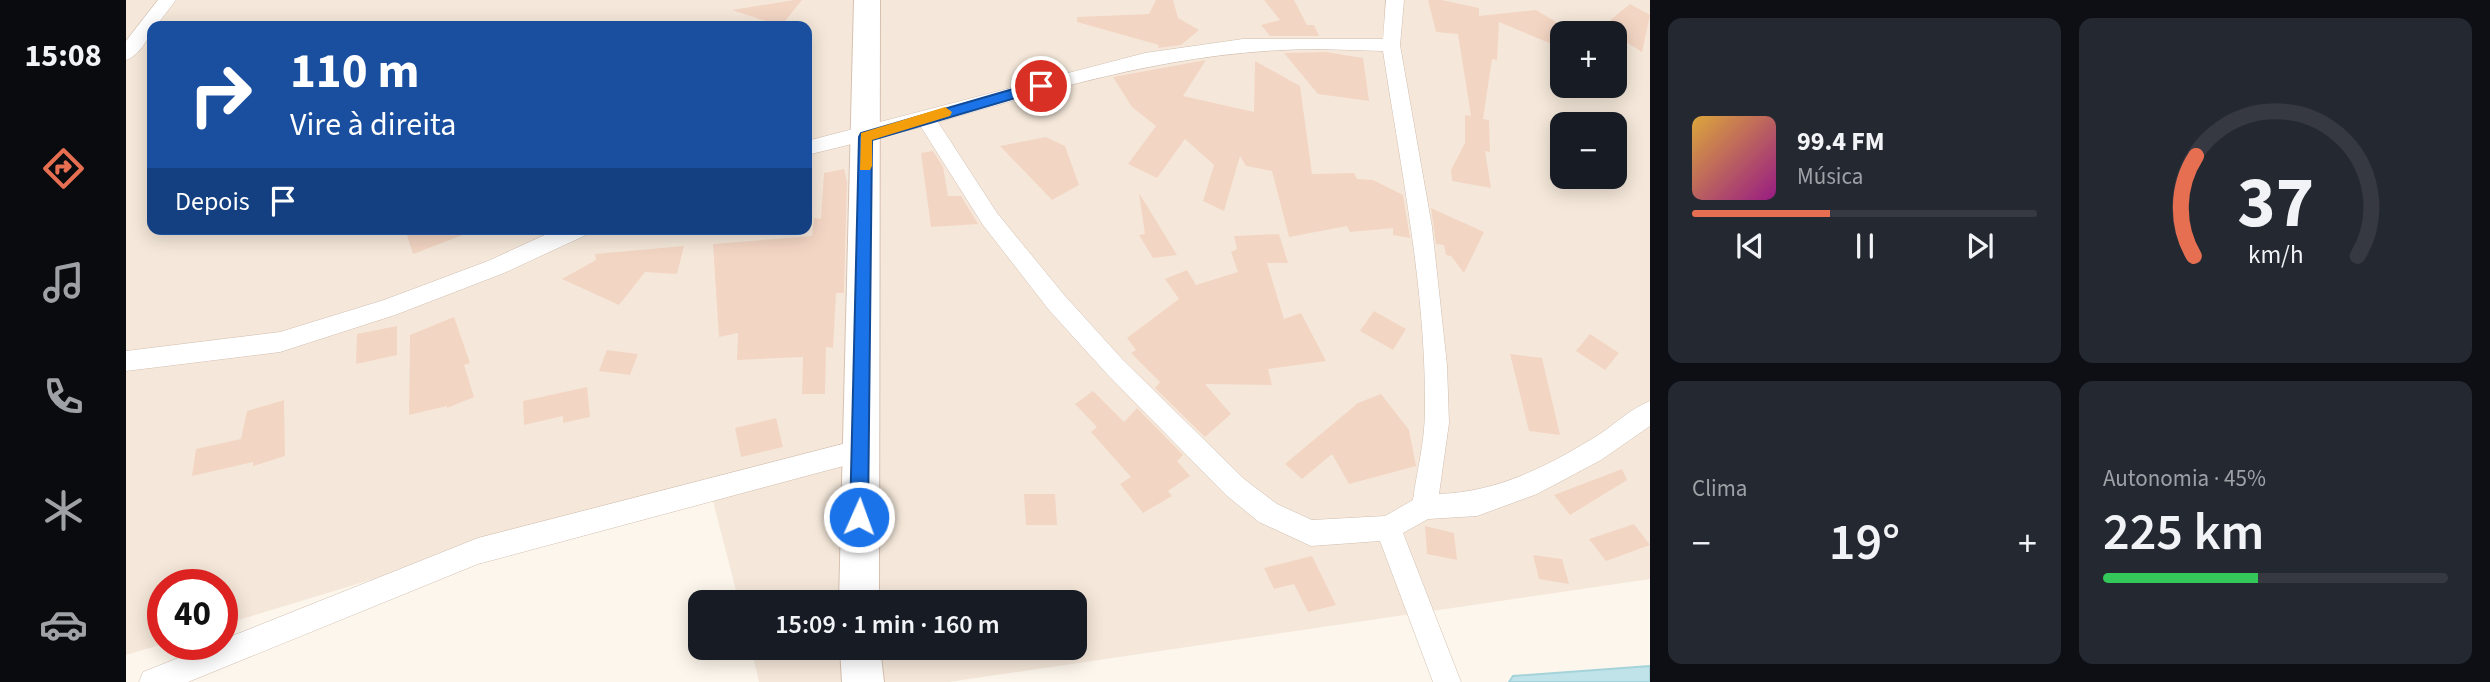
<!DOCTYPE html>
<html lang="pt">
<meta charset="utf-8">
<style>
:root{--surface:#171b24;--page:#242831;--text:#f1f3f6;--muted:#9ea1a6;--line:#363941;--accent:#e76f51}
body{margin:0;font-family:"Source Sans 3",sans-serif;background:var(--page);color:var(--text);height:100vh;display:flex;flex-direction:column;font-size:26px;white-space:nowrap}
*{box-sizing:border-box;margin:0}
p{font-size:23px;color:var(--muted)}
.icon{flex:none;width:38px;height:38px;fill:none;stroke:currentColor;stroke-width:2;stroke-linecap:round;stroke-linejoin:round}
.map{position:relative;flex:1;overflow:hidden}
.sheet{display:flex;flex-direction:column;gap:18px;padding:18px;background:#0d0f14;width:840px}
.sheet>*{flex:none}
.hud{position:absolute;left:21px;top:21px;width:665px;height:214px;border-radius:14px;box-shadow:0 4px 18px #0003;background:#1a4fa0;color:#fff;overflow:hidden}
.fabs{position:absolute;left:1424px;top:21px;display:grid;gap:14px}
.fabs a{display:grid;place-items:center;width:77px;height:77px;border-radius:14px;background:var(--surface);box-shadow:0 4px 18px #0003;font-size:35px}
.speed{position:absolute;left:21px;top:569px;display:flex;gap:14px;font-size:35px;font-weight:700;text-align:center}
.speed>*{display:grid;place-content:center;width:91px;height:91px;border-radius:50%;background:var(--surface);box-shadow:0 4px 18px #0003;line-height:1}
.speed .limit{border:10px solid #d22;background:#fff;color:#111}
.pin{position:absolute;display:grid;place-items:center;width:60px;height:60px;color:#fff;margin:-30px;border:4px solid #fff;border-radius:50%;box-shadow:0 2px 7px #0007}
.me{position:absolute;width:77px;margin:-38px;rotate:2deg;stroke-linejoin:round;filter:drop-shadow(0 0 5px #0008)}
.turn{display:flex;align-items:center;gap:24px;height:147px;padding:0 28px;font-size:32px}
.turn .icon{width:91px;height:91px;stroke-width:2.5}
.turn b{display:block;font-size:49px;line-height:60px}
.then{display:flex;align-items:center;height:66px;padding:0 28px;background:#0003;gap:14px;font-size:26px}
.big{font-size:52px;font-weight:600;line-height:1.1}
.sheet .card{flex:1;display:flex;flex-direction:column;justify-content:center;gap:10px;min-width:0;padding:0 24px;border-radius:14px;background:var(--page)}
.sheet .dial{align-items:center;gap:0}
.dial svg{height:182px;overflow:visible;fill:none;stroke:var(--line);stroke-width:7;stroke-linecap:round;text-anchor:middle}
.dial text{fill:var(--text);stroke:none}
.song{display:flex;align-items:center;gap:21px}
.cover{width:84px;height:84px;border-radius:10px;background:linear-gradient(135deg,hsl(40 70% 55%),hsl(310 70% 35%))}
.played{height:7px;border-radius:4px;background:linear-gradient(90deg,var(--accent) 40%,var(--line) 40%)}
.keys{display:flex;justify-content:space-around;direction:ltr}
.heat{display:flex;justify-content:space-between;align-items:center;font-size:38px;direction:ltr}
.charge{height:10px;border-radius:5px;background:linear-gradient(90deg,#34c759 45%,var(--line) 0)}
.sheet .tiles{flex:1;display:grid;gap:18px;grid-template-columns:repeat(2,1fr)}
.trip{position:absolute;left:562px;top:590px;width:399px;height:70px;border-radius:14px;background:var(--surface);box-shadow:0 4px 18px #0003;font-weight:600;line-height:70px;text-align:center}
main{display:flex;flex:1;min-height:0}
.tabs{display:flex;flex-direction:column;width:126px;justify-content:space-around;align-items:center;background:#090b0e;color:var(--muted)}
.tabs .icon{width:49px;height:49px}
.tabs .selected{color:var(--accent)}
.tabs b{font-size:32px;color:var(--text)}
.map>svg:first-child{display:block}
.residential{fill:#f5e8da;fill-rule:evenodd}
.water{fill:#bfe3e8;stroke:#a5d3da;stroke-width:2}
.building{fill:#f3d5c3}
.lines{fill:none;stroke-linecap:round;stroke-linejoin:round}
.street-casing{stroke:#d1beb0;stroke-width:1}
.secondary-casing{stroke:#d6c0b0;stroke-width:2}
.street{fill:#fff;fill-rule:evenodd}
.secondary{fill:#fff;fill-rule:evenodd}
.route{fill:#1a73e8;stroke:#114b97;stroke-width:2}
.slow{fill:#f59e0b}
</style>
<main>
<nav class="tabs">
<b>15:08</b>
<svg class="icon selected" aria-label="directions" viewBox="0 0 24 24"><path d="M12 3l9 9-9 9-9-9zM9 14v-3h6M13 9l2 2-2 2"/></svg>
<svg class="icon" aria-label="music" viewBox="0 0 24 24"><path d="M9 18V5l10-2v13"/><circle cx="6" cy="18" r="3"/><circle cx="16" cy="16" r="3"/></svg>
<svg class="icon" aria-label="phone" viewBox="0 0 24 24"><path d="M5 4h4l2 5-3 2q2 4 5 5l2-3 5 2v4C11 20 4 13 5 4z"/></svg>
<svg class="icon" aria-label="climate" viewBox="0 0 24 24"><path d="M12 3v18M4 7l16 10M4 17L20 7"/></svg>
<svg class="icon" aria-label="car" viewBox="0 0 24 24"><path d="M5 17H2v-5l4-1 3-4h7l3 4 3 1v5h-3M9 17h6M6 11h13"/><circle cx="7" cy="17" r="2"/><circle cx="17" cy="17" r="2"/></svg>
</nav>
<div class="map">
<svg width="1524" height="682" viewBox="0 0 1524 682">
<rect width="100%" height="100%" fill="#fdf6ec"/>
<path class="residential" d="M 0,0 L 1524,0 L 1524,579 L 823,682 L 633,682 L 625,648 L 948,648 L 948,602 L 613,602 L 581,478 L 96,625 L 96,584 L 37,584 L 37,644 L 0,655 ZM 26,26 L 681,26 L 681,229 L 26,229 ZM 1437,33 L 1489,33 L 1489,86 L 1437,86 ZM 1437,124 L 1489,124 L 1489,177 L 1437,177 Z"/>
<polygon class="water" points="1524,666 1524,682 1383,682 1387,676"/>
<g class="building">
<polygon points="668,0 676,0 655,26 606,10"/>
<polygon points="1030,0 1047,0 1052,18 1073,30 1055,45 1032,48 1033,45 951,22 951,17 1023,14"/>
<polygon points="1138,0 1168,0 1181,25 1188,25 1193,36 1144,36 1135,25 1154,20"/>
<polygon points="1302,0 1316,0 1353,8 1353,16 1410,10 1447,32 1437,33 1437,39 1428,45 1373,22 1371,60 1366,59 1357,119 1363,120 1364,152 1359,151 1365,188 1326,181 1325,170 1339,143 1339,115 1345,116 1332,34 1310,32"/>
<polygon points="1504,4 1524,15 1516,52 1476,27"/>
<polygon points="1200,52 1237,58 1243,101 1192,94 1158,53"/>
<polygon points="1080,60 1057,96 1128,112 1129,61 1174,86 1186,174 1228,173 1231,179 1247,180 1277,195 1284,238 1267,235 1267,228 1224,232 1221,226 1163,237 1146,171 1120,166 1114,156 1098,211 1077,201 1088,165 1059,139 1031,178 1002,164 1030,126 1006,107 987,77"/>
<polygon points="920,137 939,146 953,185 926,200 874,146"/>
<polygon points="807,151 817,167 822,196 835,196 852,224 805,227 795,153"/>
<polygon points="718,169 721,182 718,293 710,293 707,348 700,347 699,394 676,394 677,357 611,360 612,333 593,337 587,244 686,236 688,218 695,219 698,173"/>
<polygon points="1013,193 1040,237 1051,255 1027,258 1013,235 1019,234"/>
<polygon points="1305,208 1358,232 1338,273 1325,256 1320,255 1318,245 1310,244"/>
<polygon points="279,229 346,229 347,231 287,254"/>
<polygon points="1153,234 1162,263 1141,263 1158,319 1175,313 1200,361 1142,369 1146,385 1079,384 1105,414 1079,437 1029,388 1034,382 1005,353 1010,350 1001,338 1053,299 1039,279 1061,270 1070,285 1112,272 1105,252 1111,249 1108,236"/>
<polygon points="558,246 551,274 519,272 493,305 436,279 470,260 469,254"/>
<polygon points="1248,311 1280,329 1267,350 1234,331"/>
<polygon points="328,317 344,363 338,365 348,397 321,408 321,406 283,415 284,335"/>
<polygon points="271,326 271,355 230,364 231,334"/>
<polygon points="1464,334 1493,353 1479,370 1450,351"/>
<polygon points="481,350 512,354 504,375 473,371"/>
<polygon points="1384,354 1416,358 1434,435 1403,431"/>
<polygon points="461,387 464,417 437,423 437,416 398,425 397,401"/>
<polygon points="967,391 998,422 1011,408 1057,455 1051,461 1064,476 1042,491 1046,496 1017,513 994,484 1005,477 965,432 971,427 949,404"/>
<polygon points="1255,394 1283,430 1290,466 1223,484 1206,454 1176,479 1159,464 1232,403"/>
<polygon points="158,400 159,456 127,466 127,462 66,476 70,449 115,439 121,411"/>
<polygon points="650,418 657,447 615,457 609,428"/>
<polygon points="1496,469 1501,480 1444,515 1428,495"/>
<polygon points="898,494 929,494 931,525 900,525"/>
<polygon points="1508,524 1524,545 1480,561 1463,539"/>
<polygon points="1299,526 1328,533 1331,560 1301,554"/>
<polygon points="1407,555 1436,559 1443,584 1413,579"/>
<polygon points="1186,556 1210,605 1182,612 1168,584 1148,589 1138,568"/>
</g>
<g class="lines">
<defs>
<g id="street">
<path d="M 32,0 L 50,0 L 30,26 L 26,26 C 25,38 11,57 0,60 L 0,41 Z"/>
<path d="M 1260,0 L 1278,0 L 1274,45 L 1306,227 L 1321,365 L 1323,423 L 1313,494 C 1373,492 1424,465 1474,434 C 1490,423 1506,408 1524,401 L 1524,426 L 1475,460 L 1411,494 L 1351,516 L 1302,519 L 1277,533 L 1335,682 L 1307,682 L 1254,541 L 1185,546 L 1133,522 L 1100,495 L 981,374 L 923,310 L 857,225 L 795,127 L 681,155 L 681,141 L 1019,53 L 1117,39 L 1257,39 ZM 1192,49 L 1257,51 C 1275,170 1300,289 1299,410 C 1299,441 1291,470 1287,500 L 1259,516 L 1186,520 L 1151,504 L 1118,479 L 997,360 L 939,296 L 871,213 L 812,122 C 941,85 1055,50 1192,49 Z"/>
<polygon points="432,229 463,229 460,235 378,273 269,315 154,352 0,371 0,351 154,332 258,300 362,261"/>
<polygon points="736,439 745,442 748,450 745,458 736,461 352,564 62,682 13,682 17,672 87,644 96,644 96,640 352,538"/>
</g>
<g id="secondary">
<polygon points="728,0 754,0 753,602 713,602"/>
<polygon points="714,648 754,648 758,682 716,682"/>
</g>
</defs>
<use href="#street" class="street-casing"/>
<use href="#secondary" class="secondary-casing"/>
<use href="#street" class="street"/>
<use href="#secondary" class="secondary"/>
</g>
<polygon class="route" points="915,81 922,86 920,89 746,140 742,517 740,524 733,526 727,524 724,517 733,137 735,133"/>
<polygon class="slow" points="819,107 826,112 824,116 746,140 746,166 744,170 734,170 735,133"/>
</svg>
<div class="fabs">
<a>+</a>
<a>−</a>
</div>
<div class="speed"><div class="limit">40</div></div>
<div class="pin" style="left:915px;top:86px;background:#d93025"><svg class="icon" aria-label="arrive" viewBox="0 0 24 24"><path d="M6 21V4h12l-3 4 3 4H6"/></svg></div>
<svg class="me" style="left:733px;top:517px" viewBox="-20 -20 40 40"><circle r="17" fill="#1a73e8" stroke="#fff" stroke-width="3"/><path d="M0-11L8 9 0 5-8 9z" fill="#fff"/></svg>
<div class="trip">15:09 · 1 min · 160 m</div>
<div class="hud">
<div class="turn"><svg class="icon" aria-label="right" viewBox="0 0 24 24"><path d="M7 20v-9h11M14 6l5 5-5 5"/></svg><div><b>110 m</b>Vire à direita</div></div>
<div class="then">Depois<svg class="icon" aria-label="arrive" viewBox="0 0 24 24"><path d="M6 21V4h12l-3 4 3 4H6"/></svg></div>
</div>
</div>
<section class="sheet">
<div class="tiles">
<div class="card">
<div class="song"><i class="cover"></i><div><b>99.4 FM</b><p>Música</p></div></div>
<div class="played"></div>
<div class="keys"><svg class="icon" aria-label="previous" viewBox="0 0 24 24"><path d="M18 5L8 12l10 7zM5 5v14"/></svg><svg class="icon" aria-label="pause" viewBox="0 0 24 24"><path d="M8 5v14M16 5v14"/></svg><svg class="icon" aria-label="next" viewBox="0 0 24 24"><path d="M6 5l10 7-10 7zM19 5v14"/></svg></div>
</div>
<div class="card dial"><svg viewBox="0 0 100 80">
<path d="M14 69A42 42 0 1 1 86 69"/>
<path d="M14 69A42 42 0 0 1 15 25" stroke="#e76f51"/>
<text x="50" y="56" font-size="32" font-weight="700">37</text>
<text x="50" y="72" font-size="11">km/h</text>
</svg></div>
<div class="card"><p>Clima</p>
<div class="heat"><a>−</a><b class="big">19°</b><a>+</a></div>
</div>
<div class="card"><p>Autonomia · 45%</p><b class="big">225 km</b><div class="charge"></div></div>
</div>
</section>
</main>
